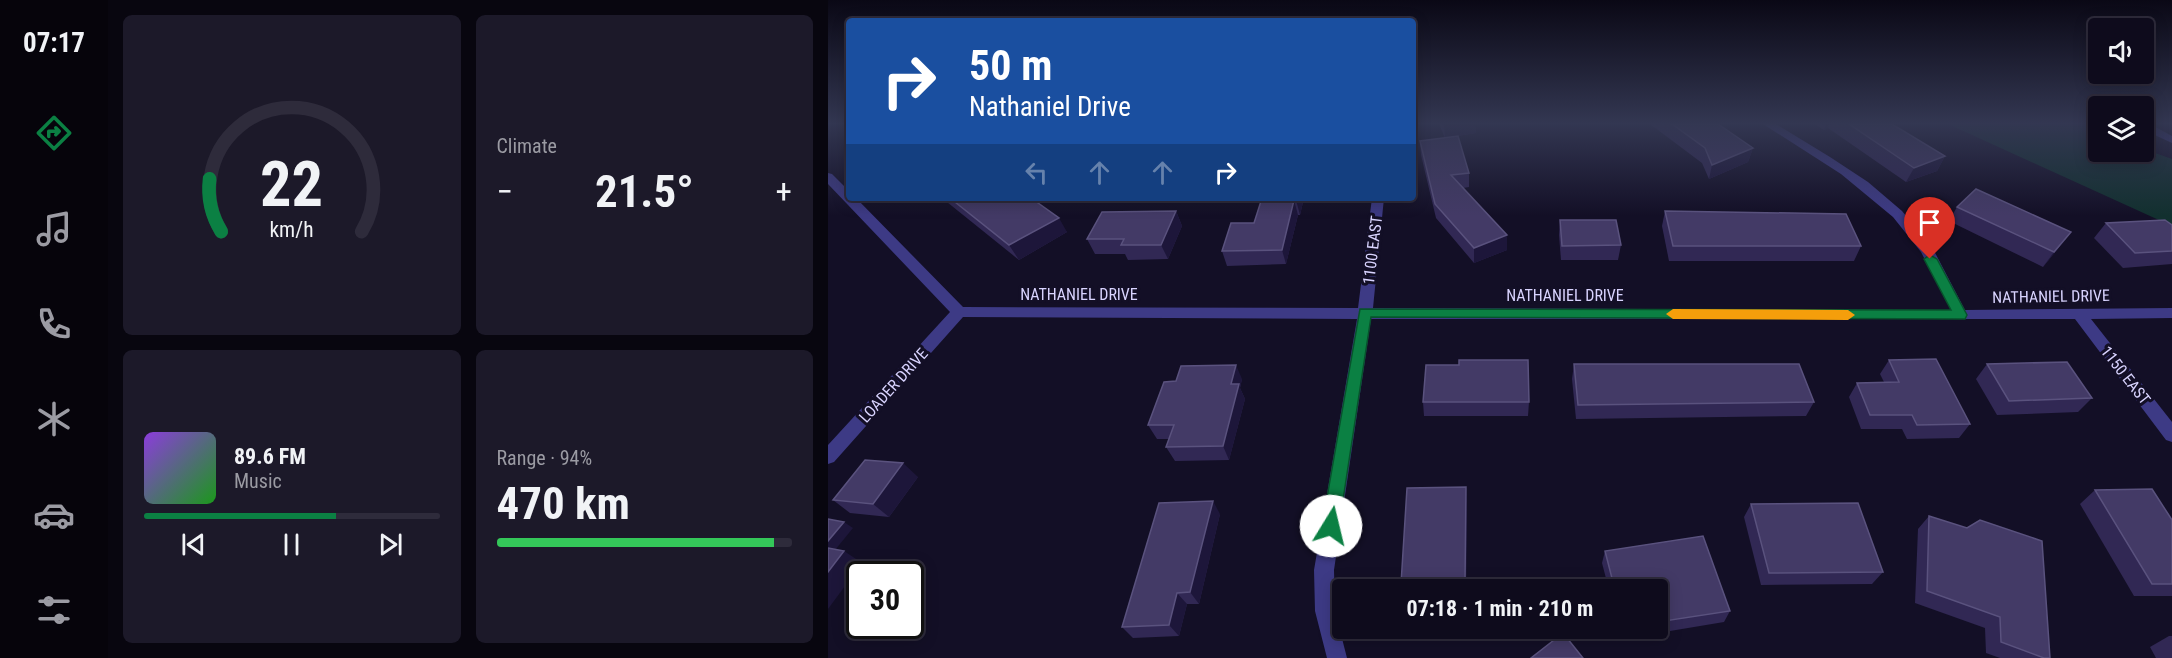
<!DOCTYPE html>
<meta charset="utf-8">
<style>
:root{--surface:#0e0b1c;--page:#1c1929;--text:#f1f3f6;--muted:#9b9ba3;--line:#2e2b3b;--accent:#0b8043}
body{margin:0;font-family:"Roboto Condensed",sans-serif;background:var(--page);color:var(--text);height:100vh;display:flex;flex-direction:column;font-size:22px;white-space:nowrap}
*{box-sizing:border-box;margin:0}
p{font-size:20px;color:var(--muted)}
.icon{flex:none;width:33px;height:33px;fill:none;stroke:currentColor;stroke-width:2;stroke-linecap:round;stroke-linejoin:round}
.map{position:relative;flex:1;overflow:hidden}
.panel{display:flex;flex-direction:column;gap:15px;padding:15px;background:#08060f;width:720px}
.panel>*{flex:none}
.top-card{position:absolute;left:18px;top:18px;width:570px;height:183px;border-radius:6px;box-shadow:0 3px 15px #0003,0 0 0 2px var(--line);background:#1a4fa0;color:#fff;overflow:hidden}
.tools{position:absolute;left:1260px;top:18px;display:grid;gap:12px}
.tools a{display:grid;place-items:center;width:66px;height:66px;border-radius:6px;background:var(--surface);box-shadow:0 3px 15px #0003,0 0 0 2px var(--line);font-size:30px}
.speed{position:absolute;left:18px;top:561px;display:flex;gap:12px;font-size:30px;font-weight:700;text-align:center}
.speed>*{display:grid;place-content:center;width:78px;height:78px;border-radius:50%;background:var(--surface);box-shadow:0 3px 15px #0003,0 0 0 2px var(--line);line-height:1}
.speed .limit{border:3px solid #111;border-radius:9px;background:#fff;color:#111}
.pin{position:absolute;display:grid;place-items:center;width:51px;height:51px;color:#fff;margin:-62px -26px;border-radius:50% 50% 50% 0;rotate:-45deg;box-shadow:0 0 6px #0007}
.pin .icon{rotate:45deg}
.me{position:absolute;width:66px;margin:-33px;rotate:9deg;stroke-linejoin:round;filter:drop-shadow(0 0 4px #0008)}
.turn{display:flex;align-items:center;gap:21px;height:126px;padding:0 24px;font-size:27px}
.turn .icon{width:78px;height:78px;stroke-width:2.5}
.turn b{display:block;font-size:42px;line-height:51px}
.lanes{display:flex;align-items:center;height:57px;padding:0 24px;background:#0003;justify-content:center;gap:30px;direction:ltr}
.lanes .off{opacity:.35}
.big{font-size:45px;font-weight:700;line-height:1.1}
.panel .tile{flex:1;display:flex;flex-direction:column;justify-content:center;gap:9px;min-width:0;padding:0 21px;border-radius:9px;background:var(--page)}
.panel .dial{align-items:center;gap:0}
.dial svg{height:156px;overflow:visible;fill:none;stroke:var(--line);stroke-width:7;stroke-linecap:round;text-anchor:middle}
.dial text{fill:var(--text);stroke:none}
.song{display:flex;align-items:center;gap:18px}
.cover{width:72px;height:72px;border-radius:9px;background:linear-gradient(135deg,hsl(270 70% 55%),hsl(120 70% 35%))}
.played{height:6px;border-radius:3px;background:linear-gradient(90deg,var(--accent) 65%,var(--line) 65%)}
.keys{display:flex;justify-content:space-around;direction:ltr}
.heat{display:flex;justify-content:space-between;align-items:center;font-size:33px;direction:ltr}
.charge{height:9px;border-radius:4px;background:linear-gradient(90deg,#34c759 94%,var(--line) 0)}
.panel .tiles{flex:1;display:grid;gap:15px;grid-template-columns:repeat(2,1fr)}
.trip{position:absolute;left:504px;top:579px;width:336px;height:60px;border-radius:6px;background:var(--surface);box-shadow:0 3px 15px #0003,0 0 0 2px var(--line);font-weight:700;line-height:60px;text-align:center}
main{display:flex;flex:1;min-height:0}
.tabs{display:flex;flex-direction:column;width:108px;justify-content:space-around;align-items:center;background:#06040b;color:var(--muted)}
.tabs .icon{width:42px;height:42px}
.tabs .active{color:var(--accent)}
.tabs b{font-size:27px;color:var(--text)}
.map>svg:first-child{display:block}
.green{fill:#12302f}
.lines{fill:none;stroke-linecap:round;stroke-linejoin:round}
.minor{fill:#3d3a85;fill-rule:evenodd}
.wall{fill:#312854}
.shaded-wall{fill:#1d163a}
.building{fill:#433a66;stroke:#5a527e;stroke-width:1.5}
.route{fill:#0b8043;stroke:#07532c;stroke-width:1.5}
.slow{fill:#f59e0b}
.labels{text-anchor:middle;stroke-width:6;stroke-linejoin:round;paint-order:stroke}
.street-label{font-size:16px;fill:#d9d4ff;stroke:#130f26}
</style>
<main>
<nav class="tabs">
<b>07:17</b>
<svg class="icon active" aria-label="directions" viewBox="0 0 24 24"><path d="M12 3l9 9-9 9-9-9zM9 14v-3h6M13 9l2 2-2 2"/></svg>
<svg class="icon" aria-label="music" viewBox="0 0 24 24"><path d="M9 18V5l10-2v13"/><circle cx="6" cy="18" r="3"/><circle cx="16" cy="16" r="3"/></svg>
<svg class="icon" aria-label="phone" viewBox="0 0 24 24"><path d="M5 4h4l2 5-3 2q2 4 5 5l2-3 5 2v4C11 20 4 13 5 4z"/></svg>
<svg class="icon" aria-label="climate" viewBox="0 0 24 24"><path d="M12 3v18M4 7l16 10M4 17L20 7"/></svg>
<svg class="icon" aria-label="car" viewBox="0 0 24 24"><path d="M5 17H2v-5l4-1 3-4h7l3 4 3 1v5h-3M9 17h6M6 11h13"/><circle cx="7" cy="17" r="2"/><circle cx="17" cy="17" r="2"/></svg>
<svg class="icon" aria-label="filters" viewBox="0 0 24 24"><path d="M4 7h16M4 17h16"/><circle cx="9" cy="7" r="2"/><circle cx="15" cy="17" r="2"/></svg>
</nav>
<section class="panel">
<div class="tiles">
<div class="tile dial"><svg viewBox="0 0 100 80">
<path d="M14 69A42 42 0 1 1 86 69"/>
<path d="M14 69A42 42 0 0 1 8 42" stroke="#0b8043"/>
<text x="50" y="56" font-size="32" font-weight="700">22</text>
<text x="50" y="72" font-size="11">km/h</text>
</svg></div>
<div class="tile"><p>Climate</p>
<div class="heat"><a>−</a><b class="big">21.5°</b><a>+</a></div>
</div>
<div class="tile">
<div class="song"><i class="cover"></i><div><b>89.6 FM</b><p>Music</p></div></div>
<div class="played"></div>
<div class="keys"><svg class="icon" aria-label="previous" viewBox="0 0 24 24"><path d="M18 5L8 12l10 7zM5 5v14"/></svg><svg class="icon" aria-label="pause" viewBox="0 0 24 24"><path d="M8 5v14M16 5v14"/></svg><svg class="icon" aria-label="next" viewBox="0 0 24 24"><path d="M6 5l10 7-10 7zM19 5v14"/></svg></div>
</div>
<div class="tile"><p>Range · 94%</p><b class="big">470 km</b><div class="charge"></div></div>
</div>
</section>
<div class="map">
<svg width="1344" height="658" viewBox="0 0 1344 658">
<rect width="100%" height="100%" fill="#130f26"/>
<polygon class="green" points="1120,124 1265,124 1270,127 1270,152 1316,152 1316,149 1344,159 1344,226"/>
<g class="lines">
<g class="minor">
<polygon points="935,124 948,124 1002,157 1040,182 1074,211 1104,247 1137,310 1344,308 1344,318 1263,319 1344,422 1344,442 1338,440 1247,319 543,319 506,570 507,611 519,658 499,658 487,611 486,570 529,319 135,317 6,462 0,464 0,445 122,312 0,184 0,173 4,174 21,191 21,198 28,198 135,307 530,308 544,198 556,198 545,308 1123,310 1093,252 1065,217 1013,174"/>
<polygon points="1316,124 1322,124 1344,136 1344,143 1316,130"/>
</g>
</g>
<g class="wall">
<polygon points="611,124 647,124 648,133 617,138"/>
<polygon points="822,124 890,124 925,148 920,162 881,179 874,163"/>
<polygon points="987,124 1064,124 1117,156 1109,171 1078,182 1000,128 996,130"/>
<polygon points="592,141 641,173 641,187 635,188 679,235 679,250 646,263 608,218 593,155"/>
<polygon points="114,198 203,198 239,232 191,260"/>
<polygon points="434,198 476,198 472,215 470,215 458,264 399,266 394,251 426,223"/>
<polygon points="1129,207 1232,246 1215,267 1121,221"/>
<polygon points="348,211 354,226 340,259 300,260 297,254 267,254 259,239"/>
<polygon points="837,211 1033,246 1026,261 841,261 834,226"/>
<polygon points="732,220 793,245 790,260 733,260 731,235"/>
<polygon points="1278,223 1344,225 1344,264 1295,268 1266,238"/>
<polygon points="1061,360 1142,424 1131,438 1079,439 1074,429 1033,429 1021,397 1029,383 1056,382 1052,374"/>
<polygon points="746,364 986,402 978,416 748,419 744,379"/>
<polygon points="1159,364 1264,398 1250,412 1169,415 1148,379"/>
<polygon points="414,379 412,388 417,399 401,460 347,461 338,447 341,439 329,439 320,425"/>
<polygon points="595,402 701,402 700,416 596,416"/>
<polygon points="90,477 61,517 22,513 5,500"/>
<polygon points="1267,490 1344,520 1344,596 1306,596 1252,504"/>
<polygon points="639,500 638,590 574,590 573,584"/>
<polygon points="923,504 1055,572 1044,584 933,585 916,517"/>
<polygon points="392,514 371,604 359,604 351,636 305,638 294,627"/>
<polygon points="1101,516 1222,658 1172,658 1158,653 1157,628 1087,603 1090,529"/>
<polygon points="777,551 902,611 896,622 794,639 791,628 830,628 830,590 781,590 774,563"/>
<polygon points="1341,636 1344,636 1344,658 1328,658 1322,647"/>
</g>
<g class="shaded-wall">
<polygon points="616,124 647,124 648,133 617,138"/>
<polygon points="998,124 1001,124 1000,128 996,130"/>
<polygon points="925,148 920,162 881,179 884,165"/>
<polygon points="1117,156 1109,171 1078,182 1086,168"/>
<polygon points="469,198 476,198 472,215 468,200"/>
<polygon points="466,200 470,215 458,264 454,250"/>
<polygon points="348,211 354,226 340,259 333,245"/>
<polygon points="231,218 239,232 191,260 181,245"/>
<polygon points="1243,232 1232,246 1215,267 1226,252"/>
<polygon points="679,235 679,250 646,263 646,248"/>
<polygon points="408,365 414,379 412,388 417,399 401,460 395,446 403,384"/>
<polygon points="75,463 90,477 61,517 45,504"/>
<polygon points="638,487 639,500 638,590 637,583"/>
<polygon points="385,501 392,514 371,604 362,592"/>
<polygon points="16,522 25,528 3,555 0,554 0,541"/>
<polygon points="16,551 34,563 0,609 0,572"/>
<polygon points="349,593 359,604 351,636 341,625"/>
</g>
<g class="building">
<polygon points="844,124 890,124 925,148 884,165 877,148"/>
<polygon points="1021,124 1064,124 1117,156 1086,168"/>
<polygon points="630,136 641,173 623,175 679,235 646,248 607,204 592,141"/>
<polygon points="1148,189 1243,232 1226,252 1129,207"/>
<polygon points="122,198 203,198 231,218 181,245"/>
<polygon points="434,198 469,198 468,200 466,200 454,250 394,251 403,223 426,223"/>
<polygon points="348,211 333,245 293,245 296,239 259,239 274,212"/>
<polygon points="837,211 1018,214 1033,246 845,246"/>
<polygon points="732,220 788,220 793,245 734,246"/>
<polygon points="1337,220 1344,225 1344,251 1307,253 1278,223"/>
<polygon points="1108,359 1142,424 1089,425 1084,415 1042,415 1029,383 1071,382 1061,360"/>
<polygon points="631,360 700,360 701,402 595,402 598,365 631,365"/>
<polygon points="1239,362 1264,398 1181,401 1159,364"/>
<polygon points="746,364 971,364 986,402 750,405"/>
<polygon points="408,365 403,384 411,384 395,446 338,447 346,425 320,425 336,382 348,381 353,366"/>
<polygon points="37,460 75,463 45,504 5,500"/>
<polygon points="638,487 637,583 573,584 579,488"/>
<polygon points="1324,489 1344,520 1344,584 1324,584 1267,490"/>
<polygon points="385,501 362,592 349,593 341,625 294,627 331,503"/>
<polygon points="1030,503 1055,572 941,573 923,504"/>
<polygon points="1101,516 1139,528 1152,520 1214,541 1222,658 1216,658 1173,642 1172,617 1099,591"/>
<polygon points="0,519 16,522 0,541"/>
<polygon points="875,536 902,611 830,622 830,590 787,590 777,551"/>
<polygon points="0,548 16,551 0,572"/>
<polygon points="735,633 755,658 703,658"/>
</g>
<linearGradient id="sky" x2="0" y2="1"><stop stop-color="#0a0815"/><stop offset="0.57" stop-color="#333752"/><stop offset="1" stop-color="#333752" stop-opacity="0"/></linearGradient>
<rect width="1344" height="216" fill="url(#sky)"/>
<polygon class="route" points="1102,255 1109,259 1139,315 1137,319 543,317 511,526 509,532 503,534 497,532 494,526 532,309 1123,310 1096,259"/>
<polygon class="slow" points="845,309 1020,310 1027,315 1020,320 845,319 838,314"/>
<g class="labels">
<g class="street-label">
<text transform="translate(544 250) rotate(-83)" y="6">1100 EAST</text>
<text x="251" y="300">NATHANIEL DRIVE</text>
<text x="737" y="301">NATHANIEL DRIVE</text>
<text transform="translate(1223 296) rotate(-1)" y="6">NATHANIEL DRIVE</text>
<text transform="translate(1298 375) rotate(52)" y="6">1150 EAST</text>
<text transform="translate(65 385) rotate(-48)" y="6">LOADER DRIVE</text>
</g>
</g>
</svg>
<div class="tools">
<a><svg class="icon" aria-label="sound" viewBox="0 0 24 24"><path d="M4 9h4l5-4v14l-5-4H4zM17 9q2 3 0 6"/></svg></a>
<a><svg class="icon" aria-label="layers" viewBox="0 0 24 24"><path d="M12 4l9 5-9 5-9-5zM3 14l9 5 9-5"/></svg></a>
</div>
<div class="speed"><div class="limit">30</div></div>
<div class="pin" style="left:1102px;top:259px;background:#d93025"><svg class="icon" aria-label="arrive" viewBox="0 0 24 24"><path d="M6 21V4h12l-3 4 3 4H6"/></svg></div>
<svg class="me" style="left:503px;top:526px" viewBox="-20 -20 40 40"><circle r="19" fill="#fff"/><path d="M0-13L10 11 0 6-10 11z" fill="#0b8043"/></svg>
<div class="trip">07:18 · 1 min · 210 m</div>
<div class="top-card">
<div class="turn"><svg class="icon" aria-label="right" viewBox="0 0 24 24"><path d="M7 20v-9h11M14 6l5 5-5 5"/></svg><div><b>50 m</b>Nathaniel Drive</div></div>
<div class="lanes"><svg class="icon off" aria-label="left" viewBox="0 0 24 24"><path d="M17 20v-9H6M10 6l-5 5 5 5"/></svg><svg class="icon off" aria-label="ahead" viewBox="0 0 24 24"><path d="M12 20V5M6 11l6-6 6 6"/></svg><svg class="icon off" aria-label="ahead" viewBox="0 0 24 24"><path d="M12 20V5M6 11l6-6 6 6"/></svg><svg class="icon" aria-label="right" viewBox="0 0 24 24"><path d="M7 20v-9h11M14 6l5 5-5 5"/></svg></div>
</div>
</div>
</main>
